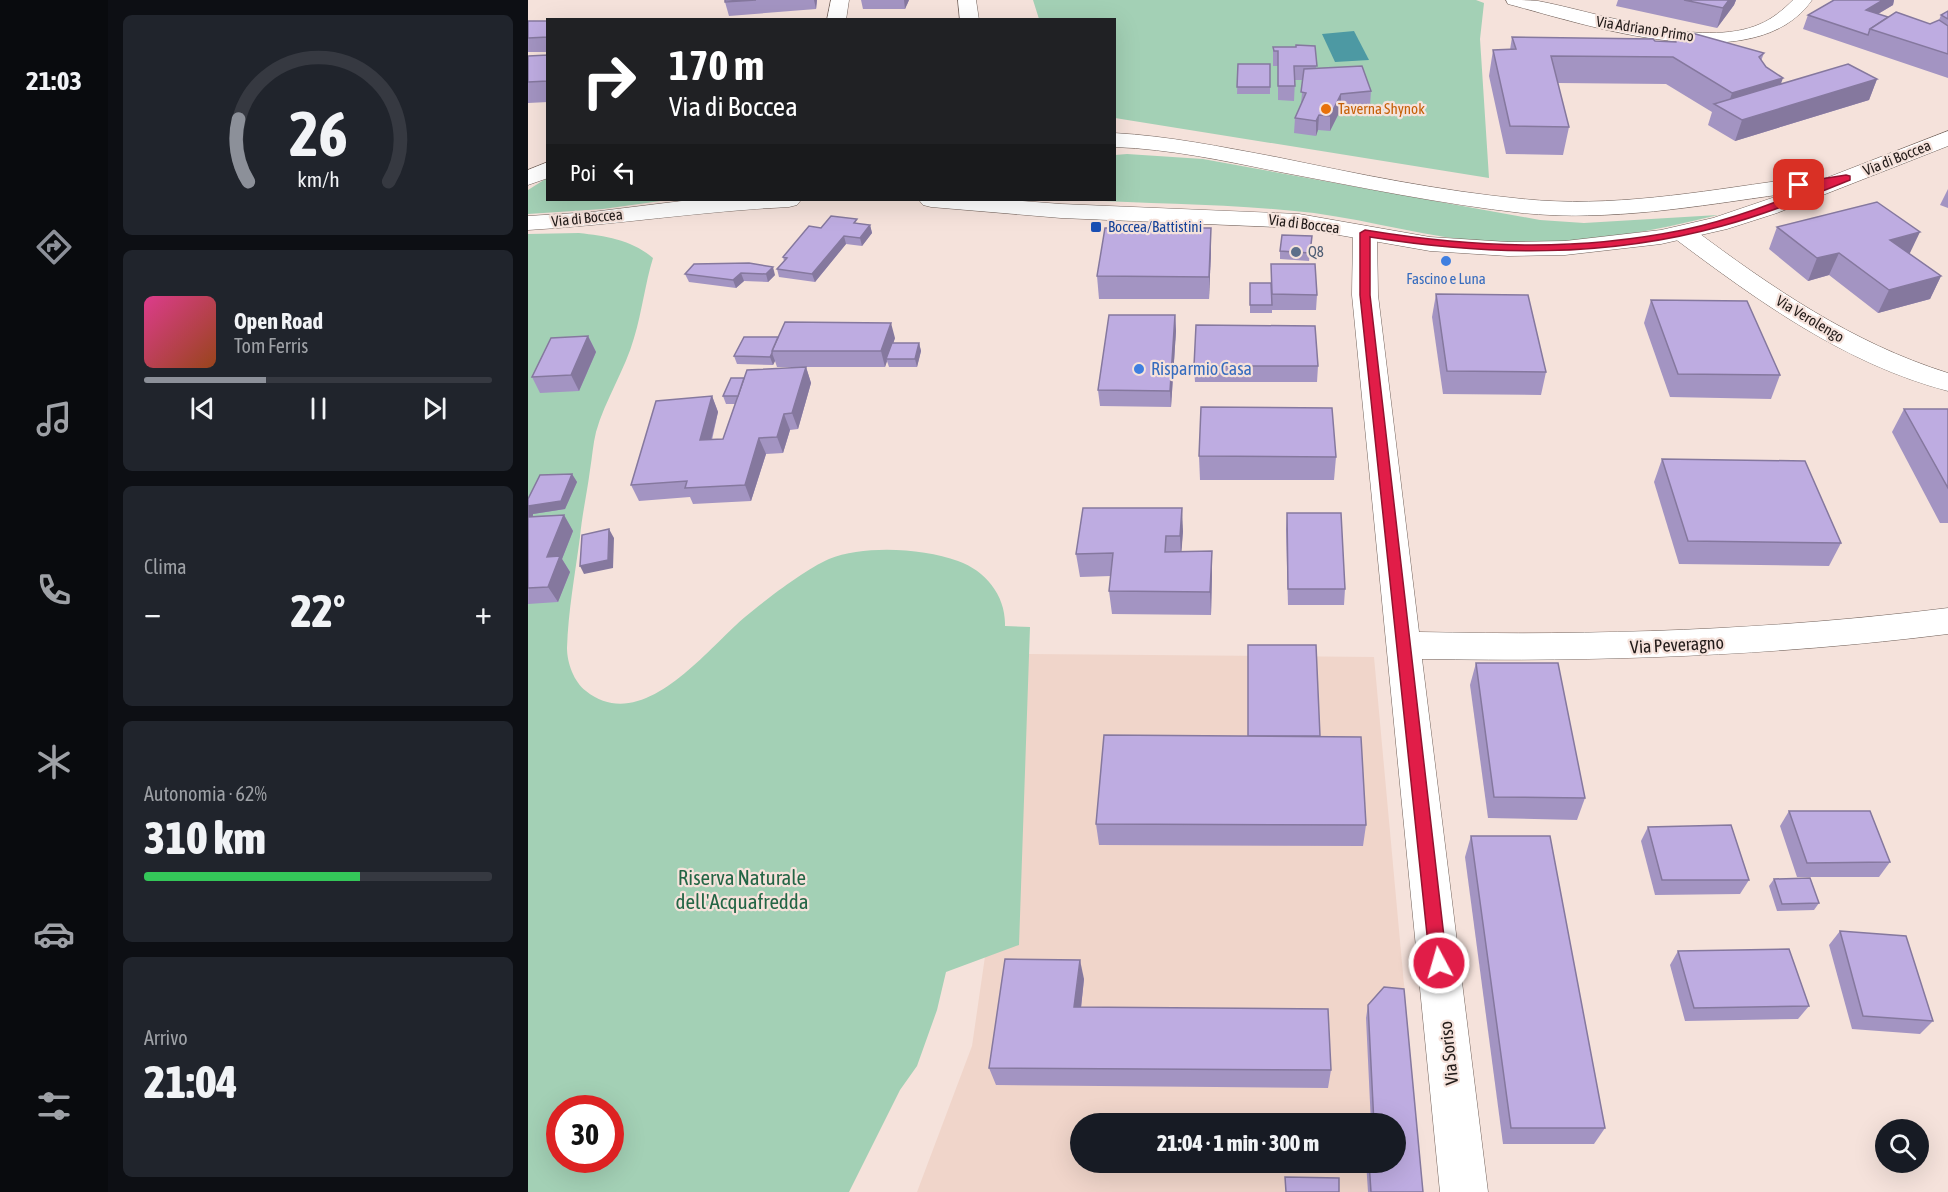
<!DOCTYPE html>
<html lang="it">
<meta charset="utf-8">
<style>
:root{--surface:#171b24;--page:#20242c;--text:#f1f3f6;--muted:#9ea1a6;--line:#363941;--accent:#8c9099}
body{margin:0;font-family:"Asap Condensed",sans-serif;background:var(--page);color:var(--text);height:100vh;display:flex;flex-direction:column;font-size:22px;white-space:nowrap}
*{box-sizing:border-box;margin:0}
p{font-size:20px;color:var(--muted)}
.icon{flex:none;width:33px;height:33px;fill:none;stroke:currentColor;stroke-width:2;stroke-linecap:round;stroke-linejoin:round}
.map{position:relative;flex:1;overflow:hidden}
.side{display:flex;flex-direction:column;gap:15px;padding:15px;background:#0d0f14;width:420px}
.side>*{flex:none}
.top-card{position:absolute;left:18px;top:18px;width:570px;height:183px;border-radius:0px;box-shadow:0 6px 24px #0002;background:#202124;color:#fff;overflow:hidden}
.tools{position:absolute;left:1347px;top:1119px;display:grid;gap:12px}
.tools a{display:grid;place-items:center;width:54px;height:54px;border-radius:50%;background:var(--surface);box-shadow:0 6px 24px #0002;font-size:30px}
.speed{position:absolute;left:18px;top:1095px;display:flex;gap:12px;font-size:30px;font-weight:700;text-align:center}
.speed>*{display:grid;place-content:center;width:78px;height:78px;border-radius:50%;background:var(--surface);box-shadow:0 6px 24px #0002;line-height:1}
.speed .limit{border:9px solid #d22;background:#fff;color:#111}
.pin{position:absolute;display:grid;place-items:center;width:51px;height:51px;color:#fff;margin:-26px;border-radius:12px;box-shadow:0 3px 9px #0006}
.me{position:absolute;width:66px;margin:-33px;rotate:354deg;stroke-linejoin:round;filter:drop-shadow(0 0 4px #0008)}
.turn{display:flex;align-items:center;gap:21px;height:126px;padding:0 24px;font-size:27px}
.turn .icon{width:78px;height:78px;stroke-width:2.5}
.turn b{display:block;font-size:42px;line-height:51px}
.then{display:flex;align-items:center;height:57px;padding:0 24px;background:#0003;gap:12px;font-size:22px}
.big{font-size:45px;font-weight:800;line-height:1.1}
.side .card{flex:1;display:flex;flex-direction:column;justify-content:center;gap:9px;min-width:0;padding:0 21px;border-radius:9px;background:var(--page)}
.side .dial{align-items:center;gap:0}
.dial svg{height:156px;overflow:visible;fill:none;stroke:var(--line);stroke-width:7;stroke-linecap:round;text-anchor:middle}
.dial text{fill:var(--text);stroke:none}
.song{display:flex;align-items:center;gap:18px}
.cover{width:72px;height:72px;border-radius:9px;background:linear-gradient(135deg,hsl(330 70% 55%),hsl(20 70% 35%))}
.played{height:6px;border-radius:3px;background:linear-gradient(90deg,var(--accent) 35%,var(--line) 35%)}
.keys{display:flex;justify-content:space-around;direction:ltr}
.heat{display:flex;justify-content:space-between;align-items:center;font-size:33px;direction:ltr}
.charge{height:9px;border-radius:4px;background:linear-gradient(90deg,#34c759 62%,var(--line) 0)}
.trip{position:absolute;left:542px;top:1113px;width:336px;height:60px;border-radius:30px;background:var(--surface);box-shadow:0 6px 24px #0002;font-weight:800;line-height:60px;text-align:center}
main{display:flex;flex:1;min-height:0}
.tab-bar{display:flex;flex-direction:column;width:108px;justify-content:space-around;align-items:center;background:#090b0e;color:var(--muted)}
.tab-bar .icon{width:42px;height:42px}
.tab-bar .active{color:var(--accent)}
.tab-bar b{font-size:27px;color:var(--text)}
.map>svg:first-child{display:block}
.built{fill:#f0d5ca;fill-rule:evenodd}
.green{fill:#a3d0b5;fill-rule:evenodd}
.water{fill:#4d99a3}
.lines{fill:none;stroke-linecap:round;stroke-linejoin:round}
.minor-casing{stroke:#73635c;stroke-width:1}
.major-casing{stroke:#73635c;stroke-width:1}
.minor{fill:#fff;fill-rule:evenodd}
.major{fill:#fff;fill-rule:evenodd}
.wall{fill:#a394c2}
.shaded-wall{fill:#85789e}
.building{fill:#beace1;stroke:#85789e;stroke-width:1.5}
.route{fill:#e11d48;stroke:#92132f;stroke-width:1.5}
.food-dot{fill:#e8710a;stroke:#f5e2db;stroke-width:2}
.transit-dot{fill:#1a4fb4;stroke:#f5e2db;stroke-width:2}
.service-dot{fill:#5c6f8a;stroke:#f5e2db;stroke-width:2}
.shop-dot{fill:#3f7fe0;stroke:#f5e2db;stroke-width:2}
.labels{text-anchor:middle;stroke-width:4.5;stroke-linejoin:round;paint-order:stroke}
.far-street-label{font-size:15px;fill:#221b19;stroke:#f5e2db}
.far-food-label{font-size:15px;fill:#c56008;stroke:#f5e2db;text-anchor:start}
.far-transit-label{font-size:15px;fill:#164399;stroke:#f5e2db;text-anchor:start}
.far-service-label{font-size:15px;fill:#4e5e75;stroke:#f5e2db;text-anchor:start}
.far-shop-label{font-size:15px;fill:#366cbe;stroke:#f5e2db}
.shop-label{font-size:18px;fill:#366cbe;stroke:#f5e2db;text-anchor:start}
.street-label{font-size:18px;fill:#221b19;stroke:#f5e2db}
.near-park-label{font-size:21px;fill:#236545;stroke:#f5e2db}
</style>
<main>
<nav class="tab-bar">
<b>21:03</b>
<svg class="icon active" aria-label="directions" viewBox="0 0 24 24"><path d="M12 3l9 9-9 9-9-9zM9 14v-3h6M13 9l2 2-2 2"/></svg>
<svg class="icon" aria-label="music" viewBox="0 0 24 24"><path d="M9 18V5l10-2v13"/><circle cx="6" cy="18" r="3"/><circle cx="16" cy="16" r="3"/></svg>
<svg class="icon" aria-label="phone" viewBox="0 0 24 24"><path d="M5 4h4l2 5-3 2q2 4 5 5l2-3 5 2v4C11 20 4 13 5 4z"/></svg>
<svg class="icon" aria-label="climate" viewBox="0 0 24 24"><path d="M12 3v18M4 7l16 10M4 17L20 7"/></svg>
<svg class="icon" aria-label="car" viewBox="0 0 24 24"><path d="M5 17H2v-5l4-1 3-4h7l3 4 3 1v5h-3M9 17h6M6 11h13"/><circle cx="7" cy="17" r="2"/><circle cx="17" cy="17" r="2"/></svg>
<svg class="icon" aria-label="filters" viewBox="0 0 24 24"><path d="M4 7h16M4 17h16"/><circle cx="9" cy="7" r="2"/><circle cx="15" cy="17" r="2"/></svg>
</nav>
<section class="side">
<div class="card dial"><svg viewBox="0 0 100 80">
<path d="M14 69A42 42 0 1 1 86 69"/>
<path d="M14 69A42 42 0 0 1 9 37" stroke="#8c9099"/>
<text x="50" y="56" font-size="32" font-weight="700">26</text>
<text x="50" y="72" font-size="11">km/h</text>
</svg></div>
<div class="card">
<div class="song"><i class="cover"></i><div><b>Open Road</b><p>Tom Ferris</p></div></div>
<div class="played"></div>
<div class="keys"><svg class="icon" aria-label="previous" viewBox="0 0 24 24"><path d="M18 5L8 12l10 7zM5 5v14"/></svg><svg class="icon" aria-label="pause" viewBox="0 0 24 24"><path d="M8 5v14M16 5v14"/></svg><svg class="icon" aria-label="next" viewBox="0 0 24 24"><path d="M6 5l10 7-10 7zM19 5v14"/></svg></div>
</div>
<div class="card"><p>Clima</p>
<div class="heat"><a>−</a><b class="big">22°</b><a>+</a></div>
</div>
<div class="card"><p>Autonomia · 62%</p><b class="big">310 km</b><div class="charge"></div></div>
<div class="card"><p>Arrivo</p><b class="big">21:04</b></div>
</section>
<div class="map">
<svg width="1420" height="1192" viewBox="0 0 1420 1192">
<rect width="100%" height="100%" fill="#f5e2db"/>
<path class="built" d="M 501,654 L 846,657 L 895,1192 L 389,1192 L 444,1046 ZM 552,1124 L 867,1124 L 867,1162 L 552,1162 Z"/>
<g class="green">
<polygon points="505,0 948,0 956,3 952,39 961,178 587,118 586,20 511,19"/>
<path d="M 599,154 L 675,159 L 1012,220 L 1056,223 L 1190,215 C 1114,234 1039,247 961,242 C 902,238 845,221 786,213 C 708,204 629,204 551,200 L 586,200 L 587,155 Z"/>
<polygon points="19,178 20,200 140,200 75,209 0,214 0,190"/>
<path d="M 51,233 C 78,236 104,240 125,258 C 117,284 114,312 106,338 C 97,370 77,400 68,432 C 65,444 64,458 62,470 C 59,493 54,515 52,537 C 47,574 40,612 39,648 C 39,663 46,682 58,691 C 114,736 178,650 217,617 C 239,599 276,570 301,559 C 336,545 394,548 430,561 C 458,571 478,596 477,626 L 502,627 L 491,945 L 418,972 L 409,1010 L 389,1066 L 372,1090 L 321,1192 L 0,1192 L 0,234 ZM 32,1108 L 82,1108 L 82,1160 L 32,1160 Z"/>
</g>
<polygon class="water" points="826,31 841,60 807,62 794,34"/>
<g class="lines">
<defs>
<g id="minor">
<polygon points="303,0 321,0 318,20 299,20"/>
<path d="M 978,0 C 988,0 1000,0 1010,1 C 1070,12 1174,50 1232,24 C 1244,19 1255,10 1265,0 L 1284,0 C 1227,82 1059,25 980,4 Z"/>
<path d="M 837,226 L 846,228 L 849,233 L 850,295 L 891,632 C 1068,636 1244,630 1420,608 L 1420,634 C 1245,656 1071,662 894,659 L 960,1192 L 912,1192 L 824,295 L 825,233 L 828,228 Z"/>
<path d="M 1155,226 L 1164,228 C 1243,287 1324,343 1420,373 L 1420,391 C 1317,364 1230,301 1146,238 L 1143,233 L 1146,228 Z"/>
</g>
<g id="major">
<polygon points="430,0 448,0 451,20 432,20"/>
<path d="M 1420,131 L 1420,146 L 1249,213 L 1199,229 L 1133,244 L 1037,255 L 980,256 L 902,251 L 771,228 L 533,218 L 403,207 L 395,205 L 391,200 L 480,200 L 533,204 L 771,214 L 902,237 L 980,242 L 1037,241 L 1133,230 L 1185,218 L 1256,194 C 1169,206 1082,222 994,213 C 913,204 832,187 752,172 C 697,161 643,149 586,147 L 586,133 C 641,136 694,147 748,157 C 830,174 912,191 995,199 C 1083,208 1170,192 1257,180 L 1265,182 L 1269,187 L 1267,190 Z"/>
<polygon points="20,162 20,178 0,185 0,170"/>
<path d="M 162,200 L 273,200 L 269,205 L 261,207 C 174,211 87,225 0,230 L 0,216 L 64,212 Z"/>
</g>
</defs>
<use href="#minor" class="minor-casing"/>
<use href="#major" class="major-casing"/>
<use href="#minor" class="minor"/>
<use href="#major" class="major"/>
</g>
<g class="wall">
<polygon points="197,0 289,0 288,9 201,16 197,2"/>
<polygon points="333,0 381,0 377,9 335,9"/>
<polygon points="1090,0 1208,0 1206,5 1189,28 1088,6"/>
<polygon points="1306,0 1366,0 1365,5 1350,14 1360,17 1402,24 1411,20 1413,15 1420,11 1420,78 1275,29 1280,15"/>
<rect x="0" y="21" width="20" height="31"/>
<polygon points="984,37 1127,41 1236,53 1233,61 1238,67 1253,84 1349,79 1341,100 1207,141 1180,125 1184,112 1138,84 1029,83 1041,127 1035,155 978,154 961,76 965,50 982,50"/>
<polygon points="787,46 788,69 843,91 842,106 813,109 802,131 790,130 788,136 766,133 767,118 773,105 775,80 767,80 766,101 750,100 750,66 745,66 745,47 768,47"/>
<polygon points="20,55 20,102 0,103 0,56"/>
<polygon points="710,64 742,64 742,94 709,94"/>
<polygon points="1420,189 1420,208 1412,205"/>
<polygon points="330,224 342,225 344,233 334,246 318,244 287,282 251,277 249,269 256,261 255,257 293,228"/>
<polygon points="1249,227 1382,254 1413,276 1402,299 1350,313 1301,275 1280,281 1241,249"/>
<polygon points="683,228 683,250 681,299 571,299 569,276"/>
<polygon points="784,236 781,261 752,259 752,251"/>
<polygon points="166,264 247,275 240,282 216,281 208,288 161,282 157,274"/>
<polygon points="743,264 789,295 788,310 744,310 744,313 722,313 722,283 743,283"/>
<polygon points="908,294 1018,372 1013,395 915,394 904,317"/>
<polygon points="1123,300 1252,375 1243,399 1142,397 1116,323"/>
<polygon points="647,315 648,331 643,407 572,406 570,390"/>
<polygon points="60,336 68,352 51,391 12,393 4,377"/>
<polygon points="216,337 367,338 365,343 391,343 393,351 389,367 361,367 359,361 357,367 249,367 247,361 245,365 209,364 206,356"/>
<polygon points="666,366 790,366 789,382 667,382"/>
<polygon points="278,367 283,383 270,429 262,430 255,453 238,454 223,501 165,504 162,497 111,501 103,485 184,396 190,412 184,440 195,439 207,404 198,404 195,396 216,378"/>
<polygon points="1376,409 1420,409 1420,523 1412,523 1364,432"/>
<polygon points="671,456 808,457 806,480 672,480"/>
<polygon points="1134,459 1313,543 1301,566 1151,564 1126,482"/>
<polygon points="44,474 49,482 37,509 5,514 5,516 36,515 45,531 34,559 42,572 30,602 0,604 0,499"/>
<polygon points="759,513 817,589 816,605 760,605 758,529"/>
<polygon points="655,531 653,551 684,574 683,615 584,614 581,591 583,576 552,577 548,554"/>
<polygon points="948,663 1057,798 1049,820 960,818 942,685"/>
<polygon points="792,736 838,825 835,846 571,845 568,824"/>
<polygon points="1261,811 1362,862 1351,877 1269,877 1252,826"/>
<polygon points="1120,827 1221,880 1212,894 1127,895 1113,841"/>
<polygon points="943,836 1077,1128 1066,1144 975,1144 937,857"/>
<polygon points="1246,879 1291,903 1286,910 1249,911 1241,886"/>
<polygon points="1312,931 1405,1021 1392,1034 1324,1029 1301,945"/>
<polygon points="1150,951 1281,1006 1270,1019 1157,1021 1142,965"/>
<polygon points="556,979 553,1008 803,1070 800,1088 468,1085 461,1068"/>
<polygon points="840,1005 895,1192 840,1192 838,1162 867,1162 867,1124 843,1124 838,1018"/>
</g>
<g class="shaded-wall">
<polygon points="286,0 289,0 288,9"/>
<polygon points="376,0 381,0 377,9"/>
<polygon points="1201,0 1208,0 1206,5 1189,28 1195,8"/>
<polygon points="1355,0 1366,0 1365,5 1333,24 1338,10"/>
<polygon points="1255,78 1246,104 1198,111 1204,93"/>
<polygon points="1349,79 1341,100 1207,141 1214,120"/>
<polygon points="813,94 813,109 802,131 802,116"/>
<polygon points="791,115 790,130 788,136 788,121"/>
<polygon points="342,225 344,233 334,246 332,238"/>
<polygon points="683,228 683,250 681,299 681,277"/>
<polygon points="1392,232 1381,255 1362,240"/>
<polygon points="316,236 318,244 287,282 284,274"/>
<polygon points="1311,253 1301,275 1280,281 1289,258"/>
<polygon points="245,267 247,275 240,282 238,274"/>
<polygon points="213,273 216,281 208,288 205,280"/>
<polygon points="1413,276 1402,299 1350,313 1361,290"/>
<polygon points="647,315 648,331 643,407 642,391"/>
<polygon points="363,323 367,338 360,359 358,359 359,361 357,367 353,351"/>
<polygon points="60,336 68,352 51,391 43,375"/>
<polygon points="391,343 393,351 389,367 387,359"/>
<polygon points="244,353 247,361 245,365 242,357"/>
<polygon points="278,367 283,383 270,429 264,413"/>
<polygon points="184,396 190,412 179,456 172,440"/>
<polygon points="256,414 262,430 255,453 249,437"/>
<polygon points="231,438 238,454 223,501 217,485"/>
<polygon points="44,474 49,482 37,509 5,514 5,515 0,530 0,506"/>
<polygon points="654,508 655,531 653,559 652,536"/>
<polygon points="36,515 45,531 34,559 42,572 30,602 20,587 19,557"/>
<polygon points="81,529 86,538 85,568 56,574 52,566"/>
<polygon points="684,551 684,574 683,615 682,592"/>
<polygon points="552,960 556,979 551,1026 546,1007"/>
</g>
<g class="building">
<polygon points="197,0 228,0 197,2"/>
<polygon points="1156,0 1201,0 1195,8"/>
<polygon points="1306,0 1355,0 1338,10 1360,17 1342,29 1340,35 1280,15"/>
<polygon points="1420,11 1420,19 1413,15"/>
<polygon points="1368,12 1402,24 1411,20 1420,26 1420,54 1342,29"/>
<polygon points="0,21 20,21 20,37 0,38"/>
<polygon points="1164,33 1236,53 1231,57 1238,67 1255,78 1204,93 1145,57 1023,56 1041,127 982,126 965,50 988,49 984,37 1125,39 1127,41 1148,42 1149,37"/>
<polygon points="768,45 787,46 789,66 766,66 767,86 750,86 750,51 746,51 745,47 768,47"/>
<polygon points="20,55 20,81 0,82 0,56"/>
<polygon points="710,64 742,64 742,87 709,87"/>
<polygon points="1320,64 1349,79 1214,120 1186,104"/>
<polygon points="834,66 843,91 813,94 802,116 791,115 788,121 767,118 778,93 773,92 776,69"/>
<polygon points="1349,202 1392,232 1362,240 1413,276 1361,290 1311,253 1289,258 1249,227"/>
<polygon points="303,216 329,219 326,223 342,225 332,238 316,236 284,274 249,269 259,258 255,257 281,226 293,228"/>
<polygon points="577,228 683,228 681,277 569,276"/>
<polygon points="754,235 784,236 782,253 752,251"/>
<polygon points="221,263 245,267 238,274 213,273 205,280 157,274 166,264"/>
<polygon points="743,264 787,264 789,295 744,294"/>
<polygon points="722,283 743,283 744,305 722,305"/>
<polygon points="908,294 1000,295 1018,372 919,371"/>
<polygon points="1123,300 1219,301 1252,375 1150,374"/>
<polygon points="581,315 647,315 642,391 570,390"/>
<polygon points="257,322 363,323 353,351 244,351"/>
<polygon points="668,325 787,326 790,366 666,366"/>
<polygon points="60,336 43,375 4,377 23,338"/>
<polygon points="216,337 250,337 244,351 244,353 242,357 206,356"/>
<polygon points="364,343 391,343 387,359 358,359"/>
<polygon points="278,367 264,413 256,414 249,437 231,438 217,485 157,488 159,481 103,485 128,401 184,396 172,440 195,439 219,370"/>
<polygon points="203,378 216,378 210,396 195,396"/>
<polygon points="673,407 804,408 808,457 671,456"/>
<polygon points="1376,409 1420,409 1420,488"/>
<polygon points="1134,459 1277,461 1313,543 1160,541"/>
<polygon points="44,474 33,501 0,506 0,499 12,475"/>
<polygon points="555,508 654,508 652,536 638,536 637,552 684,551 682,592 581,591 585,553 548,554"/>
<polygon points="759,513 813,513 817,589 760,589"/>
<polygon points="36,515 19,557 32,556 20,587 0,588 0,517"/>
<polygon points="81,529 80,560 52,566 54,535"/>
<polygon points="720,645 788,645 792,736 720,736"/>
<polygon points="948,663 1030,663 1057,798 966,797"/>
<polygon points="576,735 833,737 838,825 568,824"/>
<polygon points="1261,811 1342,811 1362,862 1279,863"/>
<polygon points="1203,825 1221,880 1134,880 1120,827"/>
<polygon points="943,836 1022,836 1077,1128 983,1128"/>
<polygon points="1282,878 1291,903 1254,904 1246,879"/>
<polygon points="1312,931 1378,936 1405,1021 1335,1016"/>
<polygon points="1261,949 1281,1006 1166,1008 1150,951"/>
<polygon points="477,959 552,960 546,1007 800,1009 803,1070 461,1068"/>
<polygon points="856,987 876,989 895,1192 843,1192 841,1162 867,1162 867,1124 846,1124 840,1005"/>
<polygon points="757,1177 811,1178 811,1192 758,1192"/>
</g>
<path class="route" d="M 1318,175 L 1322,176 L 1322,180 C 1280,197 1238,214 1194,226 C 1078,258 960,256 842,237 L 842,295 L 919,963 L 917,969 L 911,971 L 905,969 L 902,963 L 832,295 L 832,233 L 837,230 C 947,248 1046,252 1155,230 C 1203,220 1249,202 1294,184 L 1271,187 L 1268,187 L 1268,183 Z"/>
<circle class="food-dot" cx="798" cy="109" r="6"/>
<rect class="transit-dot" x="562" y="221" width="12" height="12" rx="3"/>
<circle class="service-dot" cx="768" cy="252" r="6"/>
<g class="shop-dot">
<circle cx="918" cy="261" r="6"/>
<circle cx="611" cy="369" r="6"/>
</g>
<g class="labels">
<g class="far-street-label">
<text transform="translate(1117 29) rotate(9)" y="5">Via Adriano Primo</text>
<text transform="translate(1369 158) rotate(-22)" y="5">Via di Boccea</text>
<text transform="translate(59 218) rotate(-6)" y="5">Via di Boccea</text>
<text transform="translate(776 224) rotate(7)" y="5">Via di Boccea</text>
<text transform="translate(1282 319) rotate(31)" y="5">Via Verolengo</text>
</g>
<g class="far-food-label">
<text x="810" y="114">Taverna Shynok</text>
</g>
<g class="far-transit-label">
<text x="580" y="232">Boccea/Battistini</text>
</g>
<g class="far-service-label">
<text x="780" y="257">Q8</text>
</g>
<g class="far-shop-label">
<text x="918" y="284">Fascino e Luna</text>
</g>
<g class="shop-label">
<text x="623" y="375">Risparmio Casa</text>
</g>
<g class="street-label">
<text transform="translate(1149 645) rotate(-3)" y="6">Via Peveragno</text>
<text transform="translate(921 1053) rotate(-96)" y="6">Via Soriso</text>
</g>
<g class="near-park-label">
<text x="214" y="885">Riserva Naturale<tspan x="214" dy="24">dell'Acquafredda</tspan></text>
</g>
</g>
</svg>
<div class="tools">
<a><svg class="icon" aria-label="search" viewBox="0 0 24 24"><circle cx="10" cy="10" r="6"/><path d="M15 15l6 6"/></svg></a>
</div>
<div class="speed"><div class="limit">30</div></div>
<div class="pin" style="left:1271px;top:185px;background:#d93025"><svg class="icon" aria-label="arrive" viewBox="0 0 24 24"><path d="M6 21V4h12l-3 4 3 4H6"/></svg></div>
<svg class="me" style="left:911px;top:963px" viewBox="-20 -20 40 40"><circle r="17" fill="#e11d48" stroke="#fff" stroke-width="3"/><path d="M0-11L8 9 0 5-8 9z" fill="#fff"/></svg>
<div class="trip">21:04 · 1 min · 300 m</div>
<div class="top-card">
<div class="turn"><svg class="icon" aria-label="right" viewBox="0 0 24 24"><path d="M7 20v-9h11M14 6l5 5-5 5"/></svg><div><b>170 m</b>Via di Boccea</div></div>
<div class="then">Poi<svg class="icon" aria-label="left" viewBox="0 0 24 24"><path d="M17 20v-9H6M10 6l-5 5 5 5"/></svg></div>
</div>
</div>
</main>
